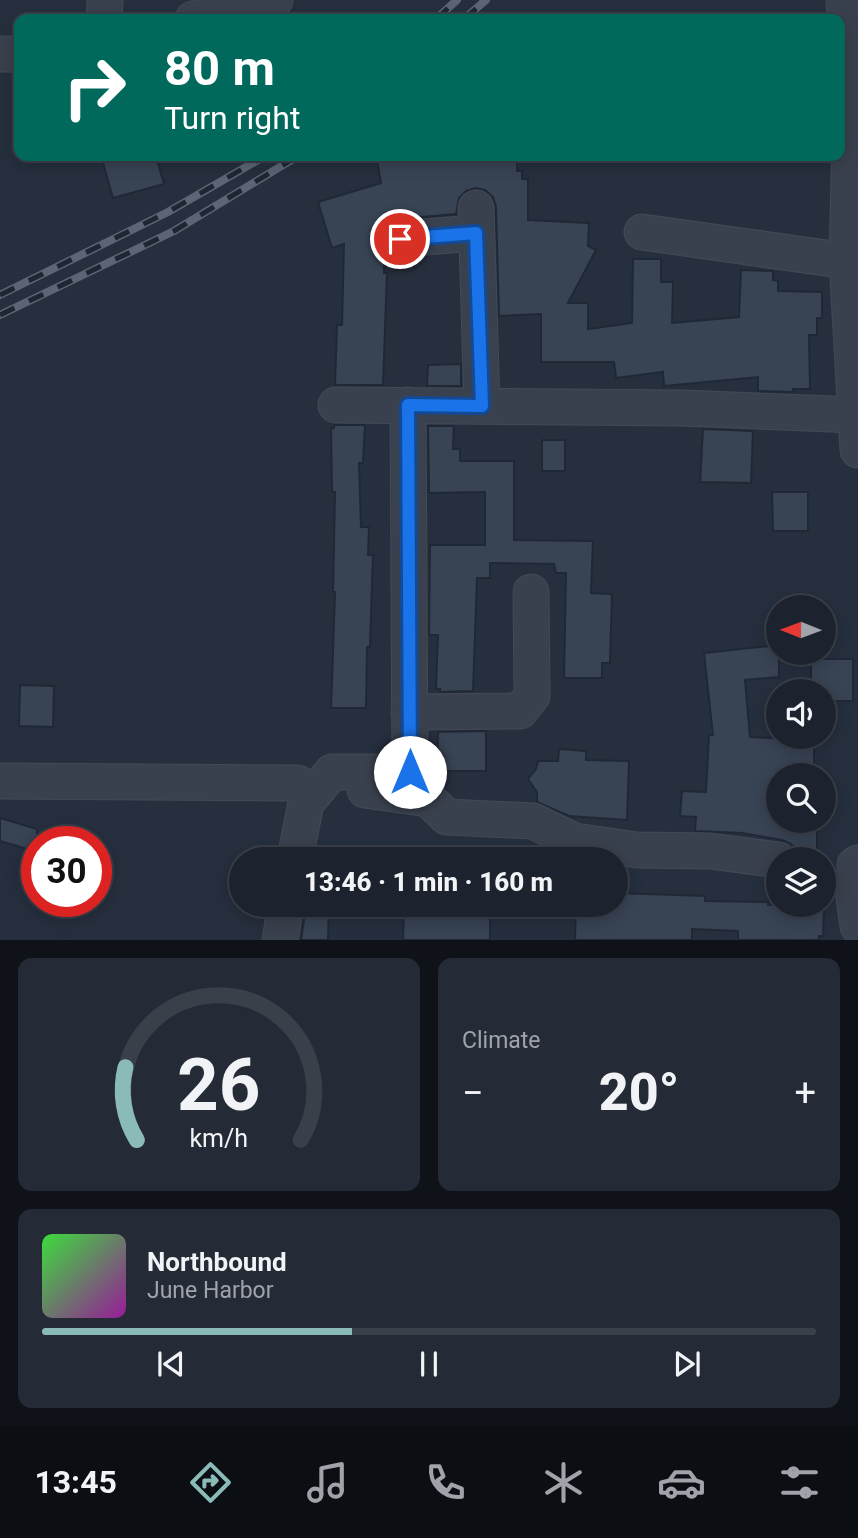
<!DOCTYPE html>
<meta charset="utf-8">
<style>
:root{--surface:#1c232e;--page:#252b36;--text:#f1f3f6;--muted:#a0a4aa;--line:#3a404a;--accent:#8bbbb9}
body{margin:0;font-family:Roboto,sans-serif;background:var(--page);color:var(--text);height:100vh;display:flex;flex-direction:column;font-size:26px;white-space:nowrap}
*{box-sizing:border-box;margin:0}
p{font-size:23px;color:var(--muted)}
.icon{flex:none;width:38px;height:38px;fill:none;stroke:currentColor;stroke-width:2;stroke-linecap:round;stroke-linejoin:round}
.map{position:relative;height:940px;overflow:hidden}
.side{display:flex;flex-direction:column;gap:18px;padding:18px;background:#0f1319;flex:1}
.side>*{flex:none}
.top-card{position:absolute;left:14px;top:14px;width:831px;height:147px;border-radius:14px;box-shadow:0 4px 18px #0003,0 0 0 2px var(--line);background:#00695c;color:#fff;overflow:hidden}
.needle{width:46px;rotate:271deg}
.controls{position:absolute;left:766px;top:595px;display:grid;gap:14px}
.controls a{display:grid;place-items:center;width:70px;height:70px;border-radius:50%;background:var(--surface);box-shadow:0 4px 18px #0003,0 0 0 2px var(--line);font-size:35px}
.speed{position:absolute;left:21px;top:826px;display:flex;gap:14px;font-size:35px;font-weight:700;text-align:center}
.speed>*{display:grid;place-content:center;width:91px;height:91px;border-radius:50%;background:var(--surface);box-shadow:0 4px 18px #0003,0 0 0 2px var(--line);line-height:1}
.speed .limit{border:10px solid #d22;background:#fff;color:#111}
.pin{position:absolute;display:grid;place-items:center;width:60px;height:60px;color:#fff;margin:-30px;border:4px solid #fff;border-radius:50%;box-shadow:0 2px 7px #0007}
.me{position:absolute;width:77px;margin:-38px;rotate:0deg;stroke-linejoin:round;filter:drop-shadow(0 0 5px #0008)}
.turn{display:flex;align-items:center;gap:24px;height:147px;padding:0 35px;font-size:32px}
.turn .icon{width:91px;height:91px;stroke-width:2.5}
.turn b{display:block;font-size:49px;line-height:60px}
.big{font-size:52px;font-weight:800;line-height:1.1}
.side .tile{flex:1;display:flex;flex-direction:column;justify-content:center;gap:10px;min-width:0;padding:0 24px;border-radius:14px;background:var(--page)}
.side .dial{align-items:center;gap:0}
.dial svg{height:182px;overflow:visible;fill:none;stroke:var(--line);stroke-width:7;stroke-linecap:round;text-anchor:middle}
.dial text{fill:var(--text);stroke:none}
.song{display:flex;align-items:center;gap:21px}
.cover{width:84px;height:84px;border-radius:10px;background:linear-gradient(135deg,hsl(120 70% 55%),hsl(300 70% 35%))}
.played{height:7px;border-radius:4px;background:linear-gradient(90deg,var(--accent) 40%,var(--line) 40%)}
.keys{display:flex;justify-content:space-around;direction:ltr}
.heat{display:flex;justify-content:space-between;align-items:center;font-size:38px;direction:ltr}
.side .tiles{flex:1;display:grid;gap:18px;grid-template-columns:1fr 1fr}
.tile:last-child{grid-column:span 2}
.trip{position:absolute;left:229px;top:847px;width:399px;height:70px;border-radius:35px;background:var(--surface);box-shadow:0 4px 18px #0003,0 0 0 2px var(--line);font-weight:800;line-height:70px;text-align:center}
.tabs{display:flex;height:112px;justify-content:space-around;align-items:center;background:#0b0e12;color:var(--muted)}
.tabs .icon{width:49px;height:49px}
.tabs .active{color:var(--accent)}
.tabs b{font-size:32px;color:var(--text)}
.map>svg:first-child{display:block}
.building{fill:#384354;stroke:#212835;stroke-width:2}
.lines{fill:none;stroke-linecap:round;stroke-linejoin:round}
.minor-casing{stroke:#434a57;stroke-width:37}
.minor{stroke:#3a414e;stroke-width:35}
.rail-casing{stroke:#5c6575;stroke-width:8}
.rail{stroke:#1f2633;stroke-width:5;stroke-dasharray:16;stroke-linecap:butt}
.route-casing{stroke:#114b97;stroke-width:18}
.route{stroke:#1a73e8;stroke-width:12}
</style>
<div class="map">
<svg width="858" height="940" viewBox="0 0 858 940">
<rect width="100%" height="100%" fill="#262f3e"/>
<g class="building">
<polygon points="101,156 156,156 164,184 113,198"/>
<polygon points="401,156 517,156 517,171 522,171 522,179 528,179 528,220 589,223 588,246 596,250 568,303 588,303 588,329 632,323 633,259 661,259 661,282 673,282 672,323 739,317 741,270 773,271 773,280 778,281 778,291 822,292 822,318 817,318 817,335 809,335 810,389 793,389 793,392 758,391 758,377 664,386 663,372 616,378 614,362 541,362 541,314 499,316 496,207 493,197 485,190 476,188 466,191 459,198 456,214 398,219 385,226 380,240 384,251 384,273 387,273 383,385 335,385 337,325 342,325 344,244 332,248 318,202 381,183 377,160"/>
<polygon points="461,364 461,386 427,386 428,365"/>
<polygon points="334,425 365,425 363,463 359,463 361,527 369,527 368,555 373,555 370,647 367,647 366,708 331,708 335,592 333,592 335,492 332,492 331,429 334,428"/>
<polygon points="428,426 454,426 453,449 460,449 460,461 514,461 514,540 593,541 591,593 612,594 610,663 602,663 602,678 564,678 566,573 556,573 554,564 490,563 490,578 477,578 473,691 440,692 440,689 436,689 438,635 429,635 430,545 485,545 485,492 429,493"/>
<polygon points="703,429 753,431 751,483 700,482"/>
<rect x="542" y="440" width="23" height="31"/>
<polygon points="772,492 808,492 808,531 773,531"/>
<polygon points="779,645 779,677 745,680 750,737 814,740 814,775 779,775 779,821 817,821 817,852 797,851 791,844 782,840 742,833 695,831 696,817 680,816 682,791 706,792 709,735 713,735 704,653"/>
<polygon points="811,659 853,659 853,701 824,701 824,691 811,691"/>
<polygon points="20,685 54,686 53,727 19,726"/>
<polygon points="486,731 486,771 437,771 438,732"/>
<polygon points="559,749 586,751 586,760 629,761 627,820 569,816 537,802 537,792 528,779 536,769 538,761 558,761"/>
<polygon points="0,818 37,829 37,852 0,841"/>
<polygon points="616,893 705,896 705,901 768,902 768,905 824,905 823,936 819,936 819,940 738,940 738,931 692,929 692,940 575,940 576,905 616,905"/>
<polygon points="306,905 329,905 328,940 301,940"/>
<polygon points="404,905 490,905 490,940 403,940"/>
</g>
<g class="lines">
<defs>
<g id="minor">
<polyline points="844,0 850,137 847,261 858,450"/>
<polyline points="104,19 105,0"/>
<polyline points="193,19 275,0"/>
<polyline points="0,54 19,54"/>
<polyline points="476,208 482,406"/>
<polyline points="642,232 847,261"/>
<polyline points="400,239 476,233"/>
<polyline points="336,405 683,408 855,415"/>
<polyline points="409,712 520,711 532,696 531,592"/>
<polyline points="0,781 298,783"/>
<polyline points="365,790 428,799 447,817 533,821 574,841 637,850 710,851 779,860"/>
<polyline points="295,859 306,803 332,772 410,772 408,405"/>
<polyline points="858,863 855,865 854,898 858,926"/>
<polyline points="280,940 286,905"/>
</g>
</defs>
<use href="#minor" class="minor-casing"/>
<use href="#minor" class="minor"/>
<defs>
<g id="rail">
<polyline points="436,19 457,0"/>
<polyline points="464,19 486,0"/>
<polyline points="0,295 168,212 265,156"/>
<polyline points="0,315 174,231 298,156"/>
</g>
</defs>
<use href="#rail" class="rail-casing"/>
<use href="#rail" class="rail"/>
</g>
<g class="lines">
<defs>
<polyline id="route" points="400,239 476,233 482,406 408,405 410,772"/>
</defs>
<use href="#route" class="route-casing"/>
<use href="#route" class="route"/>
</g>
</svg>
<div class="controls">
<a><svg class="needle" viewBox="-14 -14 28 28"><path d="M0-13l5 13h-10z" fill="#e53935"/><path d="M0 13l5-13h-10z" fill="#a0a4aa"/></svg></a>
<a><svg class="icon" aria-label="sound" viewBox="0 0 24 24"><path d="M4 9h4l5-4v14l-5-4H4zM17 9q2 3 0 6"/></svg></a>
<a><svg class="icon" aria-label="search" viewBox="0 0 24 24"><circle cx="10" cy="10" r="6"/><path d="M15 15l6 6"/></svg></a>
<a><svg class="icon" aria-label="layers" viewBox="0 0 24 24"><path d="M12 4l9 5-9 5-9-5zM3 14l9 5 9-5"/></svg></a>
</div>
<div class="speed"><div class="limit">30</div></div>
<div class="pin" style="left:400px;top:239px;background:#d93025"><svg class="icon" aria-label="arrive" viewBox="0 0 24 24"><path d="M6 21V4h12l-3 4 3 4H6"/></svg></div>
<svg class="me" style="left:410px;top:772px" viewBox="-20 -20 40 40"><circle r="19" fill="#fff"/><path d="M0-13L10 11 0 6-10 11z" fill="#1a73e8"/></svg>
<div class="trip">13:46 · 1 min · 160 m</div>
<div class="top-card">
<div class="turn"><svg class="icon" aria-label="right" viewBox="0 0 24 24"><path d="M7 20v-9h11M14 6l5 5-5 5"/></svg><div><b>80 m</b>Turn right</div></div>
</div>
</div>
<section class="side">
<div class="tiles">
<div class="tile dial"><svg viewBox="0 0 100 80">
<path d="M14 69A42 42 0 1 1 86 69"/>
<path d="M14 69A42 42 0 0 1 9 37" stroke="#8bbbb9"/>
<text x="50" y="56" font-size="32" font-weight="700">26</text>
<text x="50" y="72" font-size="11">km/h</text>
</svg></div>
<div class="tile"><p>Climate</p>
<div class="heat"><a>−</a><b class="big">20°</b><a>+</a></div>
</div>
<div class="tile">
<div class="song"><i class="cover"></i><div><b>Northbound</b><p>June Harbor</p></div></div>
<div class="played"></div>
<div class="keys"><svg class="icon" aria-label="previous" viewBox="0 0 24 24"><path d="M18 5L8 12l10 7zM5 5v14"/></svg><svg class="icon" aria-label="pause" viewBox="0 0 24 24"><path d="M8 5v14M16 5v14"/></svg><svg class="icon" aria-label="next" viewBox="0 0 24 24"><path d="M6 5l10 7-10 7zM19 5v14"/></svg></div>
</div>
</div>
</section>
<nav class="tabs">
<b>13:45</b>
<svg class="icon active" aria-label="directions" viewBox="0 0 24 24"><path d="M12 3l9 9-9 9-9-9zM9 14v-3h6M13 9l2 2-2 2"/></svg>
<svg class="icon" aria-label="music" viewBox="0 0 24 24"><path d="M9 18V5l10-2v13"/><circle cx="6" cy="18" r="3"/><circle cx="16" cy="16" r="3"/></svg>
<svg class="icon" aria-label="phone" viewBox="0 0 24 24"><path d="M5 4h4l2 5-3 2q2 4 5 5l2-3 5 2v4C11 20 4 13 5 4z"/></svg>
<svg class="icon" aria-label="climate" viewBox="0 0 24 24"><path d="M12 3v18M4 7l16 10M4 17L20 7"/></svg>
<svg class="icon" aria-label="car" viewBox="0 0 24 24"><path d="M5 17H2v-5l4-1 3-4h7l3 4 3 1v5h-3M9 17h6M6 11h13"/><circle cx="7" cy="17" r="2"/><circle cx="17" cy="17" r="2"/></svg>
<svg class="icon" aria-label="filters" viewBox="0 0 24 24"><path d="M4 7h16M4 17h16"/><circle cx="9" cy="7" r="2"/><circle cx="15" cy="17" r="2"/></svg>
</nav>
